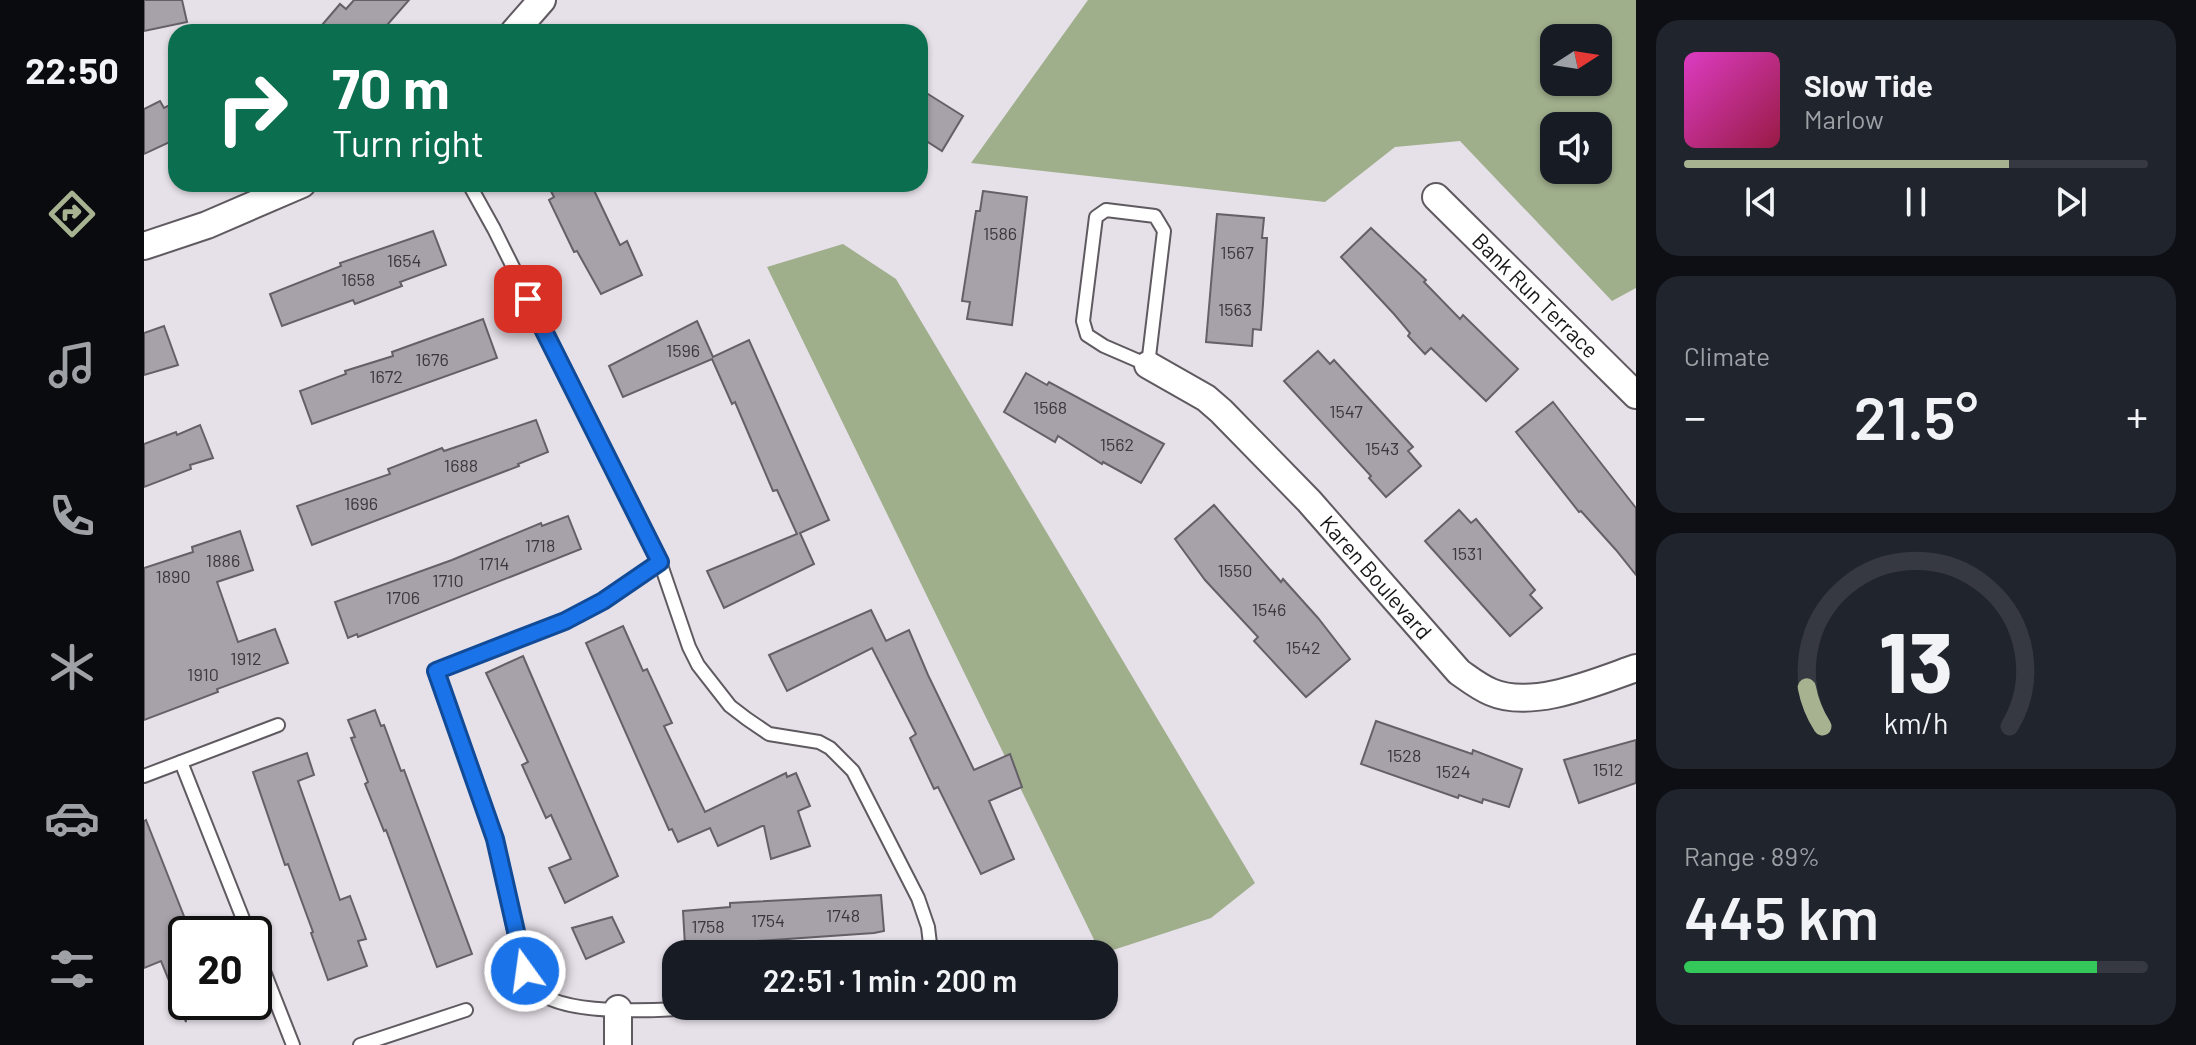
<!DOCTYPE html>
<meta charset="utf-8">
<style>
:root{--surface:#171b24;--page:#20242c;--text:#f1f3f6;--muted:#9ea1a6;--line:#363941;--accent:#a6b290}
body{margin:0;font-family:Barlow,sans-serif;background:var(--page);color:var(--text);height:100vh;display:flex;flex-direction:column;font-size:30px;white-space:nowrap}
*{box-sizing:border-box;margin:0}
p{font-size:26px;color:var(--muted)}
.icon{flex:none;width:44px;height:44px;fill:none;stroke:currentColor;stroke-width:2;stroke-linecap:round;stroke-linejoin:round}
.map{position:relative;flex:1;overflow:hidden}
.details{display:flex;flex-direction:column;gap:20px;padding:20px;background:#0d0f14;width:560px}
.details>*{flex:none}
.guide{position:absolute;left:24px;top:24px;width:760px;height:168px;border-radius:24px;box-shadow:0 2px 6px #0004;background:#0b6e4f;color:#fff;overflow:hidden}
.needle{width:52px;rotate:78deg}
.buttons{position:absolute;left:1396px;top:24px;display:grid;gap:16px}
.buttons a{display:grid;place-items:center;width:72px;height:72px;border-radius:16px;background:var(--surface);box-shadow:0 2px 6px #0004;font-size:40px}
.speed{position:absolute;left:24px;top:916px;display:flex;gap:16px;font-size:40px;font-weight:700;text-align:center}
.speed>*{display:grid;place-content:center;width:104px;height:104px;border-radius:50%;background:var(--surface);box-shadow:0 2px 6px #0004;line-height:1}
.speed .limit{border:4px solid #111;border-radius:12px;background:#fff;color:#111}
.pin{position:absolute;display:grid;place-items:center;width:68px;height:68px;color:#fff;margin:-34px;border-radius:16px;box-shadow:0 4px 12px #0006}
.me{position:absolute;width:88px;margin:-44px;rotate:346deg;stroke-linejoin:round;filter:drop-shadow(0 0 6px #0008)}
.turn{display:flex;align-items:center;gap:28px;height:168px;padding:0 32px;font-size:36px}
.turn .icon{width:104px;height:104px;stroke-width:2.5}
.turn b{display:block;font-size:56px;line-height:68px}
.big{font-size:60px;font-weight:600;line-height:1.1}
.details .tile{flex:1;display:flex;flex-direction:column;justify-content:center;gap:12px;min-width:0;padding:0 28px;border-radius:24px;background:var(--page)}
.details .dial{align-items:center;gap:0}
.dial svg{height:208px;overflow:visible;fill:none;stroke:var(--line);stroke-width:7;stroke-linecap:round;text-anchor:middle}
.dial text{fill:var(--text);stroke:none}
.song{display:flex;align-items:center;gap:24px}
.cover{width:96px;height:96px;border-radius:12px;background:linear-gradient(135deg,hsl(310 70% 55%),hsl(340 70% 35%))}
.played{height:8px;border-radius:4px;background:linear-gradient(90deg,var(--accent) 70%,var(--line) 70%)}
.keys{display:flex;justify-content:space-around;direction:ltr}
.heat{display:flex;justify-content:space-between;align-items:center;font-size:44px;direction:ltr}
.charge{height:12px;border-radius:6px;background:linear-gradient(90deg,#34c759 89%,var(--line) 0)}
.trip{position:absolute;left:518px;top:940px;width:456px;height:80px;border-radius:24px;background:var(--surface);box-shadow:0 2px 6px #0004;font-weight:600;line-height:80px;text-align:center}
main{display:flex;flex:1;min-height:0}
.tabs{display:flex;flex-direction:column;width:144px;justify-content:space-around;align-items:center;background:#090b0e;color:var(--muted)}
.tabs .icon{width:56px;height:56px}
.tabs .selected{color:var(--accent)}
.tabs b{font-size:36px;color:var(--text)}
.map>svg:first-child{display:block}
.forest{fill:#9fae8b;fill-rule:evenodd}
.building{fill:#a7a1a9;stroke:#655f66;stroke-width:2}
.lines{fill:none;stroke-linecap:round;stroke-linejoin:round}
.lane-casing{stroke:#5f5960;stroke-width:16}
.street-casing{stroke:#5f5960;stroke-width:30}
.lane{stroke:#fff;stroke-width:12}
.street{stroke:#fff;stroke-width:26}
.route-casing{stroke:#114b97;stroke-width:20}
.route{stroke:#1a73e8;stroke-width:14}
.labels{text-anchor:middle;stroke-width:6;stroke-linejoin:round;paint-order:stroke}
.number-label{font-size:18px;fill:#3b373c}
.street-label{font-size:22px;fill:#171417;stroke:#fff}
</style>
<main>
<nav class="tabs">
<b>22:50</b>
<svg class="icon selected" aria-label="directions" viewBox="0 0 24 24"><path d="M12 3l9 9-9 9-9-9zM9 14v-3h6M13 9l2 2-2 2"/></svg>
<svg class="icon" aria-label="music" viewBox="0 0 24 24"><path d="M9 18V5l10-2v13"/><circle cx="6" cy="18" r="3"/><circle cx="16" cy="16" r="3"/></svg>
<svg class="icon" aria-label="phone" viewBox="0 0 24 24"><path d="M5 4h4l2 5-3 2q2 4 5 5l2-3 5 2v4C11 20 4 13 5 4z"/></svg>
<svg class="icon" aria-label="climate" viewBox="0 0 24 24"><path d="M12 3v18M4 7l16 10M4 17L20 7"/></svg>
<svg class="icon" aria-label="car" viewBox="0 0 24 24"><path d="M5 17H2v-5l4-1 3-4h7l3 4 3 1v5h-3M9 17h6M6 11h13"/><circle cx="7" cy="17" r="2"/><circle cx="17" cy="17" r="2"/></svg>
<svg class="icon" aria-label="filters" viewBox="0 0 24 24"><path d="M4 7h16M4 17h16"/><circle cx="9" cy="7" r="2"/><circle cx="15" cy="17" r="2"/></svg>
</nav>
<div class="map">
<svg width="1492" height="1045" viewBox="0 0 1492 1045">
<rect width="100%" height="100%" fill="#e6e0e8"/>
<g class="forest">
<path d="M 944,0 L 1492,0 L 1492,288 L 1468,301 L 1316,141 L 1251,147 L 1181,202 L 827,163 ZM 1410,38 L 1454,38 L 1454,82 L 1410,82 ZM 1410,126 L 1454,126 L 1454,170 L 1410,170 Z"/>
<polygon points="699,244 752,279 1111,883 1067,918 957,954 623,267"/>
</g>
<g class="building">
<polygon points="0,0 38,0 43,22 0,31"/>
<polygon points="210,0 265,0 237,32 172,32 196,4 202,9"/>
<polygon points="776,89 819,116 798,151 776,137"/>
<polygon points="16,101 20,108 32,102 32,139 0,154 0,109"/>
<polygon points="403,184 447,184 476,245 483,241 498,275 457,294 433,251 430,252 405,200 410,197"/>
<polygon points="839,191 883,197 868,325 823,319 826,302 818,301 832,211 836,211"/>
<polygon points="1073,214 1120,218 1118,238 1123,238 1119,304 1117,330 1109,329 1108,346 1062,342"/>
<polygon points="1227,228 1282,280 1280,282 1316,319 1319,315 1374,369 1342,401 1287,348 1281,354 1264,336 1266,333 1250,314 1197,257"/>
<polygon points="289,231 302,265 256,282 258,286 211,304 209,300 138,326 126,294 197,266 196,263"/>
<polygon points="339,319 353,358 168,424 156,391 202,374 201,371 249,356 248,352"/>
<polygon points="553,321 569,357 605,340 685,520 656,533 670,564 580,608 563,571 653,534 633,490 629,491 591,402 588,404 568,359 479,397 465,366"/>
<polygon points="20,326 34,365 0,375 0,333"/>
<polygon points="1174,351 1186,364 1190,360 1269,447 1264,451 1277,466 1242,497 1225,478 1227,476 1140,381"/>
<polygon points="882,373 903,385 905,382 1020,444 997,483 959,462 958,464 914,436 911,442 860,412"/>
<polygon points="1409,402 1492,508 1492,575 1472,550 1437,511 1435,512 1372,432"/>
<polygon points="392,420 404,452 374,464 375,466 168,545 153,506 246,474 244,469 298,448 300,451"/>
<polygon points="56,425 69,458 46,465 47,469 0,487 0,444 32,432 33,435"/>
<polygon points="1070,505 1137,582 1139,579 1174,618 1206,659 1162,697 1110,641 1114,637 1061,580 1031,539"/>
<polygon points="1315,510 1327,523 1332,519 1391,590 1386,595 1398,608 1366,636 1281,541"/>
<polygon points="424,516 437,549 214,637 213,634 204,638 191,602 308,560 397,523 398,526"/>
<polygon points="96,531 109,570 73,582 94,642 131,629 144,663 73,689 74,692 0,720 0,568 49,552 48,547"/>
<polygon points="727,610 742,641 765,630 784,675 830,770 866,754 878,787 845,801 870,859 837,874 794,787 790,789 766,738 772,734 728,648 643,691 625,655"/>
<polygon points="479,626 499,671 503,669 528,723 520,726 561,812 642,773 643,777 652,773 666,806 654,811 666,846 627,859 620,826 618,826 574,846 566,828 534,842 528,829 525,830 442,643"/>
<polygon points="379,656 474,876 421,903 405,868 427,859 407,815 402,818 378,765 384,762 342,673"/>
<polygon points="231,710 237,726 240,725 257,771 260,770 328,954 293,967 242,830 240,831 221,784 224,782 207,738 211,737 204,720"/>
<polygon points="1232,721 1328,754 1329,750 1378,769 1365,807 1339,799 1338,803 1315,795 1314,798 1217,764"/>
<polygon points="1492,740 1492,783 1435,803 1420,760"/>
<polygon points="163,753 170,775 154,781 196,900 206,896 222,939 214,941 223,966 184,980 167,933 169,932 144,864 141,865 109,772"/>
<polygon points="2,820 47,934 42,934 42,1022 17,961 0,968 0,821"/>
<polygon points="737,895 740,931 730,933 541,946 539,911 586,907 586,903"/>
<polygon points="468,917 480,942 442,959 428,928"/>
</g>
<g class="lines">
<defs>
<g id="lane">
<polyline points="325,184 350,229 516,562 545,647 554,665 586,706 603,719 625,734 675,742 686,748 709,771 774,898 784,927 786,944 785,954"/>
<polygon points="962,210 1011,216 1020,231 1004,365 960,346 943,335 939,321 952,217"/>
<path d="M 516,562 L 459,601 L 421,621 L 292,671 L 351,839 L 375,954 C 379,967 384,983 395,992 C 425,1018 531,1010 571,1006"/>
<polyline points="37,762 105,934"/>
<polyline points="0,776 134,725"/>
<polyline points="110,946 149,1045"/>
<polyline points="216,1045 322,1010"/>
</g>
<g id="street">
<polyline points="370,32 398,0"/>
<path id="s1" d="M 1292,197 L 1492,395"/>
<polyline points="0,246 63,225 158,184"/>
<path id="s2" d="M 1004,365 L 1062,398 L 1077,411 L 1165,501 L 1315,672 C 1325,679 1335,687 1347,692 C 1388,710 1452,682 1492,668"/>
<polyline points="474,1045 474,1009"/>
</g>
</defs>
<use href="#lane" class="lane-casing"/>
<use href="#street" class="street-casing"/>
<use href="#lane" class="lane"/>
<use href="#street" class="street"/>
</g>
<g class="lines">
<defs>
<polyline id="route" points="381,971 351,839 292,671 421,621 459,601 516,562 384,299"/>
</defs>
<use href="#route" class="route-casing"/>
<use href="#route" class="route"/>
</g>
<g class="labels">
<g class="number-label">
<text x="856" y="240">1586</text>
<text x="1093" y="259">1567</text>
<text x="260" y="267">1654</text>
<text x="214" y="286">1658</text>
<text x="1091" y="316">1563</text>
<text x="539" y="357">1596</text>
<text x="288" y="366">1676</text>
<text x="242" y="383">1672</text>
<text x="906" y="414">1568</text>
<text x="1202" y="418">1547</text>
<text x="973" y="451">1562</text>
<text x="1238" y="455">1543</text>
<text x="317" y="472">1688</text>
<text x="217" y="510">1696</text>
<text x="396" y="552">1718</text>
<text x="1323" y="560">1531</text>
<text x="79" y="567">1886</text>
<text x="350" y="570">1714</text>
<text x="1091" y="577">1550</text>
<text x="29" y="583">1890</text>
<text x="304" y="587">1710</text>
<text x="259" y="604">1706</text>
<text x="1125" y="616">1546</text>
<text x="1159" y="654">1542</text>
<text x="102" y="665">1912</text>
<text x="59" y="681">1910</text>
<text x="1260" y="762">1528</text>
<text x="1464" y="776">1512</text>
<text x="1309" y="778">1524</text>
<text x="699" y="922">1748</text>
<text x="624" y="927">1754</text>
<text x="564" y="933">1758</text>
</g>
<g class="street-label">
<text dy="8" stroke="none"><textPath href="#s1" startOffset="140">Bank Run Terrace</textPath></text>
<text dy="8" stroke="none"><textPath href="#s2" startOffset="314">Karen Boulevard</textPath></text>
</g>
</g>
</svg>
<div class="buttons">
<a><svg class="needle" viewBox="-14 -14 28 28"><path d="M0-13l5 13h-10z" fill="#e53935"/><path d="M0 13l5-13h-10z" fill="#9ea1a6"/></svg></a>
<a><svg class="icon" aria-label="sound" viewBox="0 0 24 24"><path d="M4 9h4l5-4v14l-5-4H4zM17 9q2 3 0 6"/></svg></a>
</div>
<div class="speed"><div class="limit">20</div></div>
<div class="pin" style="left:384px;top:299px;background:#d93025"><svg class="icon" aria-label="arrive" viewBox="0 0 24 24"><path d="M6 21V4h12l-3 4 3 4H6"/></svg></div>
<svg class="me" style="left:381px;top:971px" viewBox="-20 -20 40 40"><circle r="17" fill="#1a73e8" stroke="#fff" stroke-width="3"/><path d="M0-11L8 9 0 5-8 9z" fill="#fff"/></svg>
<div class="trip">22:51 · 1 min · 200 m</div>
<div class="guide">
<div class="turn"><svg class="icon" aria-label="right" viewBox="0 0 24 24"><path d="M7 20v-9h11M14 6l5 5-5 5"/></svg><div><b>70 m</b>Turn right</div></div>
</div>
</div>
<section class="details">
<div class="tile">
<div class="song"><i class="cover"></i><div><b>Slow Tide</b><p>Marlow</p></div></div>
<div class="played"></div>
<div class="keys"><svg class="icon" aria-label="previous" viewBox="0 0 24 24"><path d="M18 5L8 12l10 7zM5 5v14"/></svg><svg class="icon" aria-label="pause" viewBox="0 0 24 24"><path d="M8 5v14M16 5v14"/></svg><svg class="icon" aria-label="next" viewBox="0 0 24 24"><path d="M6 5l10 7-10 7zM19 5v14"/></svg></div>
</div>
<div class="tile"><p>Climate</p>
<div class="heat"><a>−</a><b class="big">21.5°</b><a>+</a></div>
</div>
<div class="tile dial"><svg viewBox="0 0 100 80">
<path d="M14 69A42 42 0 1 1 86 69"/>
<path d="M14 69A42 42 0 0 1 8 54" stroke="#a6b290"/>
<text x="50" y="56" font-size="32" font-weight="700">13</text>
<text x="50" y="72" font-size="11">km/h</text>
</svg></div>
<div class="tile"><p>Range · 89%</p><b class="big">445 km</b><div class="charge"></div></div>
</section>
</main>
